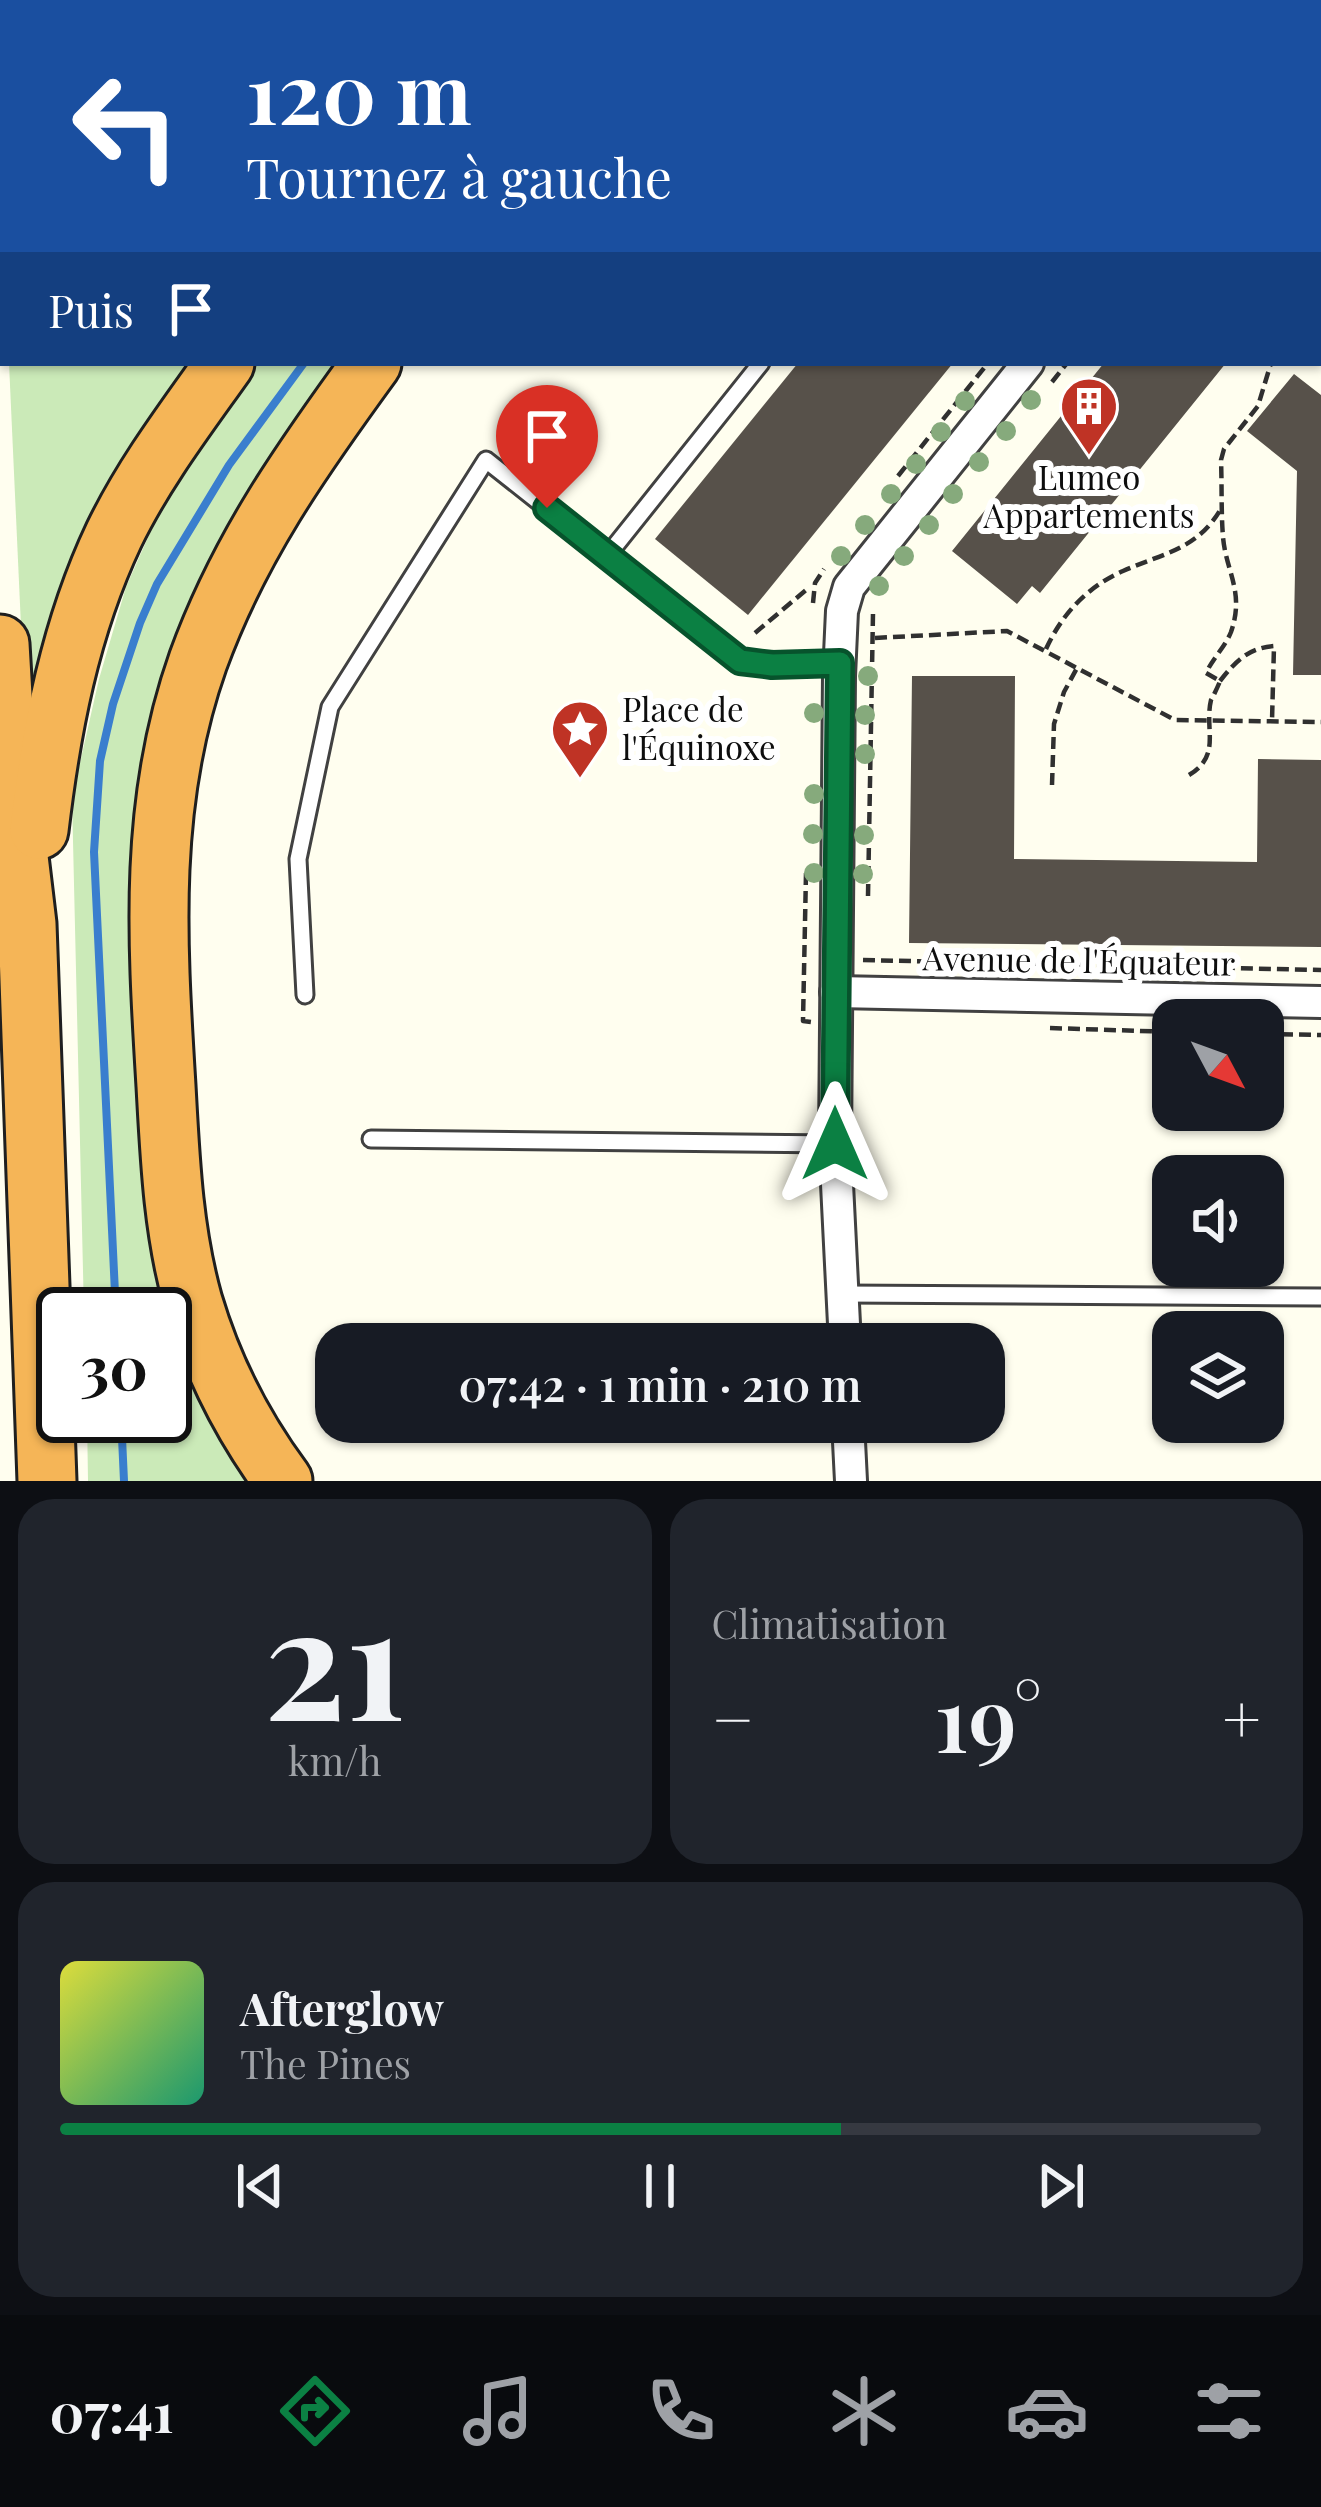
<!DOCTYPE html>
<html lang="fr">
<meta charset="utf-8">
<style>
:root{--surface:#171b24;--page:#20242c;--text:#f1f3f6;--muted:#9ea1a6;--line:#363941;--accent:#0b8043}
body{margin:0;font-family:"Playfair Display",serif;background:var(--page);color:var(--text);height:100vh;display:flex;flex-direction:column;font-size:45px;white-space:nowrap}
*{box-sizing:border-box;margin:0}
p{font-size:39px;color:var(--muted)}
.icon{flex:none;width:66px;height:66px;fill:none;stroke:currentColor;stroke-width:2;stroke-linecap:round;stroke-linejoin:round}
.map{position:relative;height:1481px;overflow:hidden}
.panel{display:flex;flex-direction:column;gap:18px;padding:18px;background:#0d0f14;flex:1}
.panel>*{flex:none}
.top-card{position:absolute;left:0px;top:0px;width:1323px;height:366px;box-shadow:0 3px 9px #0004;background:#1a4fa0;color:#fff;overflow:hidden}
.needle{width:78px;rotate:131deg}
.tools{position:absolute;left:1152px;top:999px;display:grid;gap:24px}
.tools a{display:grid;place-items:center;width:132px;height:132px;border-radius:24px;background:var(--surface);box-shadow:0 3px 9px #0004;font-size:60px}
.speed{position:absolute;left:36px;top:1287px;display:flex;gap:24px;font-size:60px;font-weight:700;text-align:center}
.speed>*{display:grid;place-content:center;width:156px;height:156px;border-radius:50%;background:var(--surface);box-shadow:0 3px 9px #0004;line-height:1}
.speed .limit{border:6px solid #111;border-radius:18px;background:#fff;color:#111}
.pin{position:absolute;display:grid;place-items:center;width:102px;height:102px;color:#fff;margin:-123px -51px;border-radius:50% 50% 50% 0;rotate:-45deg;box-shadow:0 0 12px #0007}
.pin .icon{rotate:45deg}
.me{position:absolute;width:132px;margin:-66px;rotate:0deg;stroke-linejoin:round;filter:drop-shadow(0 0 9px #0008)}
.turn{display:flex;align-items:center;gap:42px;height:252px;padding:0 48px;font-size:54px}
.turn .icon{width:156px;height:156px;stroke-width:2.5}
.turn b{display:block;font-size:84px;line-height:102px}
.then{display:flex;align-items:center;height:114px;padding:0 48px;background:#0003;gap:24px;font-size:45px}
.big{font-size:90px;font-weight:600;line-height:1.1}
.panel .tile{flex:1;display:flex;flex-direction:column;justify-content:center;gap:18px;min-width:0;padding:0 42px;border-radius:36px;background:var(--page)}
.panel .dial{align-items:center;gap:0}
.dial b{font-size:156px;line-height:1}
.song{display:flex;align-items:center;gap:36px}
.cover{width:144px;height:144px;border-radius:18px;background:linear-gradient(135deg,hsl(60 70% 55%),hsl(160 70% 35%))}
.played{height:12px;border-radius:6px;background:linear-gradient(90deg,var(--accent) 65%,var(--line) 65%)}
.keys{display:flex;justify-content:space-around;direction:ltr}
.heat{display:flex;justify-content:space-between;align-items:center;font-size:66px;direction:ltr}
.panel .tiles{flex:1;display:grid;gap:18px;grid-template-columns:1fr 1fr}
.tile:last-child{grid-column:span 2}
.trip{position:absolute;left:315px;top:1323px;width:690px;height:120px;border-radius:36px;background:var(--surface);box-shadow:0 3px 9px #0004;font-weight:600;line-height:120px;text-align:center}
.tab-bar{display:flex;height:192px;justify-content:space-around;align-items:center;background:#090b0e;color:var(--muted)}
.tab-bar .icon{width:84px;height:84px}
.tab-bar .on{color:var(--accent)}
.tab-bar b{font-size:54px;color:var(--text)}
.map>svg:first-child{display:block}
.green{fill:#cbeab8}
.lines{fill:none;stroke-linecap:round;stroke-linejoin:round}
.stream{stroke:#3a7ece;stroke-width:8}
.building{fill:#57514a}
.service-casing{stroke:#414141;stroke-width:21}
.minor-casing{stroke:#414141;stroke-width:36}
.motorway-casing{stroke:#1f1f1f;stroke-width:63}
.path{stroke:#303030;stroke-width:4.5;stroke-dasharray:12 6;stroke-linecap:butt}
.service{stroke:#fff;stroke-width:15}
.minor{stroke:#fff;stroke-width:30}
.motorway{stroke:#f5b557;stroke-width:57}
.tree{fill:#86aa7c}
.route-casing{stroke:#07532c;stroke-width:30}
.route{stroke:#0b8043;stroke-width:21}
.labels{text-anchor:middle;stroke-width:12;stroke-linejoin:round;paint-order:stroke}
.poi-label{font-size:33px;fill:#0e0e0e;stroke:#fff}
.street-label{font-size:33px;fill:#0e0e0e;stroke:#fff}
</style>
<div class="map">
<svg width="1321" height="1481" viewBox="0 0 1321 1481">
<rect width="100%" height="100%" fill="#fffeef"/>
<g class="green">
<polygon points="0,0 466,0 464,3 3,3 3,263 0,215"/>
<polygon points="9,363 202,363 32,700 24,692"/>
<polygon points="245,363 360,363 208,603 158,1162 270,1481 88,1481 87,1416 165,1416 165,1314 84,1314 72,798 99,679 126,587 165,499"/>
</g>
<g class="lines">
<g class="stream">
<polyline points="571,3 573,0"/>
<polyline points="116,1314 94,852 100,761 113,704 140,623 157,584 229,465 304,363"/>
<polyline points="121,1416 124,1481"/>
</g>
</g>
<g class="building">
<polygon points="798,363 953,363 748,615 655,539"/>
<polygon points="1104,363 1226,363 1040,593 1032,586 1017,604 952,551"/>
<polygon points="1294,374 1321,395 1321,675 1293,675 1297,471 1247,431"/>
<polygon points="912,676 1015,676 1014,859 1257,862 1258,759 1321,760 1321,947 909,943"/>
</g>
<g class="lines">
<defs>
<g id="service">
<polyline points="607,556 761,363"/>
<polyline points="305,995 298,859 330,707 486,460 740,661 773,665 840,663"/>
<polyline points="371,1139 835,1144"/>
<polyline points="842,1294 1321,1297"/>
</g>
<g id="minor">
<polyline points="1050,3 1052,0"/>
<polyline points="1316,3 1318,0"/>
<polyline points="1320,341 1321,342"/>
<polyline points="836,992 1321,1002"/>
<polyline points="845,1344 835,1144 839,676 842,611 849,587 1028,363"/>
<polyline points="848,1422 851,1481"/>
</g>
<g id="motorway">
<polyline points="488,3 490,0"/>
<polyline points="645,3 648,0"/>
<polyline points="0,644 6,748 27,924 47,1481"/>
<path d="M 39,830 C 51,728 70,628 114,535 C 144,473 186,418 225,363"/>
<path d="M 283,1481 C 243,1427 212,1366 193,1302 C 173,1231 170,1159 166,1086 C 157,939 148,802 198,661 C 239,548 302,459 372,363"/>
</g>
</defs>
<use href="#service" class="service-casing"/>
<use href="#minor" class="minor-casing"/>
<use href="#motorway" class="motorway-casing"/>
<g class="path">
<polyline points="1276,3 1278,0"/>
<polyline points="1320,48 1321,46"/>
<polyline points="1052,382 1067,363"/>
<polyline points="898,476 988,363"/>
<polyline points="813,603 815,583 824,569"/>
<polyline points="755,633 806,590"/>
<polyline points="875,638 1007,631 1175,720 1321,722"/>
<path d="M 1046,649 C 1062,614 1087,587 1123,571 C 1163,553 1198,550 1222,507"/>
<path d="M 1220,681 C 1235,662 1248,648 1274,646 L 1272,721"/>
<path d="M 1189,775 C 1222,755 1204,730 1211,700 C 1212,699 1220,682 1220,681 L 1206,673 C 1213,658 1225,647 1231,632 C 1245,592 1226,572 1223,537 C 1221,512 1222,486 1221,460 L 1224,449 L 1258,406 L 1271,363"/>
<polyline points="1052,785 1054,724 1064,692 1077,668"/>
<polyline points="806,873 803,1021 811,1022"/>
<polyline points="868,896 873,613"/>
<polyline points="863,960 1321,970"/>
<polyline points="1050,1028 1173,1032"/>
<polyline points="1263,1034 1321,1035"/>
</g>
<use href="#service" class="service"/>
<use href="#minor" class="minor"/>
<use href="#motorway" class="motorway"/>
</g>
<g class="tree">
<circle cx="1031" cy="400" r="10"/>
<circle cx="965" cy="401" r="10"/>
<circle cx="1006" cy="431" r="10"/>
<circle cx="941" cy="432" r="10"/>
<circle cx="979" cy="462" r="10"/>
<circle cx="916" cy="464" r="10"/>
<circle cx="891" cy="494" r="10"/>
<circle cx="953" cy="494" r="10"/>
<circle cx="865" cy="525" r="10"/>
<circle cx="929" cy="525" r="10"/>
<circle cx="841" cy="556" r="10"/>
<circle cx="904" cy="556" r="10"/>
<circle cx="879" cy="586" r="10"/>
<circle cx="868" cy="676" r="10"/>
<circle cx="814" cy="713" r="10"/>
<circle cx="865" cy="715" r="10"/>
<circle cx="865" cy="754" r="10"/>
<circle cx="814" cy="794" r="10"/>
<circle cx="813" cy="834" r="10"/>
<circle cx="864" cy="835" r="10"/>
<circle cx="814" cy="873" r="10"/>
<circle cx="863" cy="874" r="10"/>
</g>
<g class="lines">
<defs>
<polyline id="route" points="547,508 740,661 772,665 840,663 835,1144"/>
</defs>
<use href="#route" class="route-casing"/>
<use href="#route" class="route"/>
</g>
<defs>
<symbol id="building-pin" viewBox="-11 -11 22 30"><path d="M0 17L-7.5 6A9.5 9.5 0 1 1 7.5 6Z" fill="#bf3325" stroke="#fff"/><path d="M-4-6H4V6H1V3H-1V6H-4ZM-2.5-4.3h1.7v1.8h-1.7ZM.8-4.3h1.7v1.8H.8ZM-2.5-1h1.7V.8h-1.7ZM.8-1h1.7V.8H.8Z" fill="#fff"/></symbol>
<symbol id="sight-pin" viewBox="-11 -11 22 30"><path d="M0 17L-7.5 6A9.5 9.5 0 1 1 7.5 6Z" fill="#bf3325" stroke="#fff"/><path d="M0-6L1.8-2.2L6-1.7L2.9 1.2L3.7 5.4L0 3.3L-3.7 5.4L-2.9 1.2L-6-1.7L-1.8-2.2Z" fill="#fff"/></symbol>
</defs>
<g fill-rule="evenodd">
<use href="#building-pin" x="1056" y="373" width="66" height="90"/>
<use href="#sight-pin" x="547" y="696" width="66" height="90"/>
</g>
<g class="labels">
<g class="poi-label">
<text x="1089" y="490">Lumeo<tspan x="1089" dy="38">Appartements</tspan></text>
<text x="622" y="722" text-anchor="start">Place de<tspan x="622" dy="38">l'Équinoxe</tspan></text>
</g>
<g class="street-label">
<text transform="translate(1079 961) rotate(1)" y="12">Avenue de l'Équateur</text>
</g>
</g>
</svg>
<div class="tools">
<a><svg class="needle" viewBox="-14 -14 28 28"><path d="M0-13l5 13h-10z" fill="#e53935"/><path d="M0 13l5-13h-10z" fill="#9ea1a6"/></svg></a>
<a><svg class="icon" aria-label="sound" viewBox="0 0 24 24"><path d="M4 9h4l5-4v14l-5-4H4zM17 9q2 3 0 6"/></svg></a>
<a><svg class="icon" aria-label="layers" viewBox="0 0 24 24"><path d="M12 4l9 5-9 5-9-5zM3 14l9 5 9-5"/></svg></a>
</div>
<div class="speed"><div class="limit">30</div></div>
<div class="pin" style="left:547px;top:508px;background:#d93025"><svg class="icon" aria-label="arrive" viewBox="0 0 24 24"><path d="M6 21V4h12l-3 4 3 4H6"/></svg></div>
<svg class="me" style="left:835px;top:1144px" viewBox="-20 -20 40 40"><path d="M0-17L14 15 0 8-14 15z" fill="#0b8043" stroke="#fff" stroke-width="4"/></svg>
<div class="trip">07:42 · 1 min · 210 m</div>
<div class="top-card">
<div class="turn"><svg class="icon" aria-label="left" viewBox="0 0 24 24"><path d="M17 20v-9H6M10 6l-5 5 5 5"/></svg><div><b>120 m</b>Tournez à gauche</div></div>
<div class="then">Puis<svg class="icon" aria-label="arrive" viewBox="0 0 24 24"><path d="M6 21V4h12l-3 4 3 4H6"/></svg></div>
</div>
</div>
<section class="panel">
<div class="tiles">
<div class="tile dial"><b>21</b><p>km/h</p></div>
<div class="tile"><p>Climatisation</p>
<div class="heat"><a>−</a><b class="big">19°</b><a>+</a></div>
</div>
<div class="tile">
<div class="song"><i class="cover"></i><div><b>Afterglow</b><p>The Pines</p></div></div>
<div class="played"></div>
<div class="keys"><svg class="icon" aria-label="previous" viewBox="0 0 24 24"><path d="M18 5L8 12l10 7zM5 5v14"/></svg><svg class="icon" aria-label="pause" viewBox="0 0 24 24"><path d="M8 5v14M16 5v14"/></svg><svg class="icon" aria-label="next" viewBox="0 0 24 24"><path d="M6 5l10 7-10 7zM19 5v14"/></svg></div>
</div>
</div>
</section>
<nav class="tab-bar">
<b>07:41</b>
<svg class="icon on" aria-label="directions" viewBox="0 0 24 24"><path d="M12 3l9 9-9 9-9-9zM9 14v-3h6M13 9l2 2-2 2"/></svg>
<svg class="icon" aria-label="music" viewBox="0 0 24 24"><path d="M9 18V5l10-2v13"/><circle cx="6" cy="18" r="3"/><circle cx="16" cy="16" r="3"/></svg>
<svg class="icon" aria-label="phone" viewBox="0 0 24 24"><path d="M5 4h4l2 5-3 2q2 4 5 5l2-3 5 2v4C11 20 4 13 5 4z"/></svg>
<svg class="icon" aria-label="climate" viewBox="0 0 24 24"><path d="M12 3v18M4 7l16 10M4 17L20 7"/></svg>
<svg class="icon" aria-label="car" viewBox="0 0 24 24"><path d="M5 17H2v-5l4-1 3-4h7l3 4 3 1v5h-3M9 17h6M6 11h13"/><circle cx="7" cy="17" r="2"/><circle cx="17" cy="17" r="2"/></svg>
<svg class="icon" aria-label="filters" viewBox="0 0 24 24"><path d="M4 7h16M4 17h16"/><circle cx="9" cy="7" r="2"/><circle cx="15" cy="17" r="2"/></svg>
</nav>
